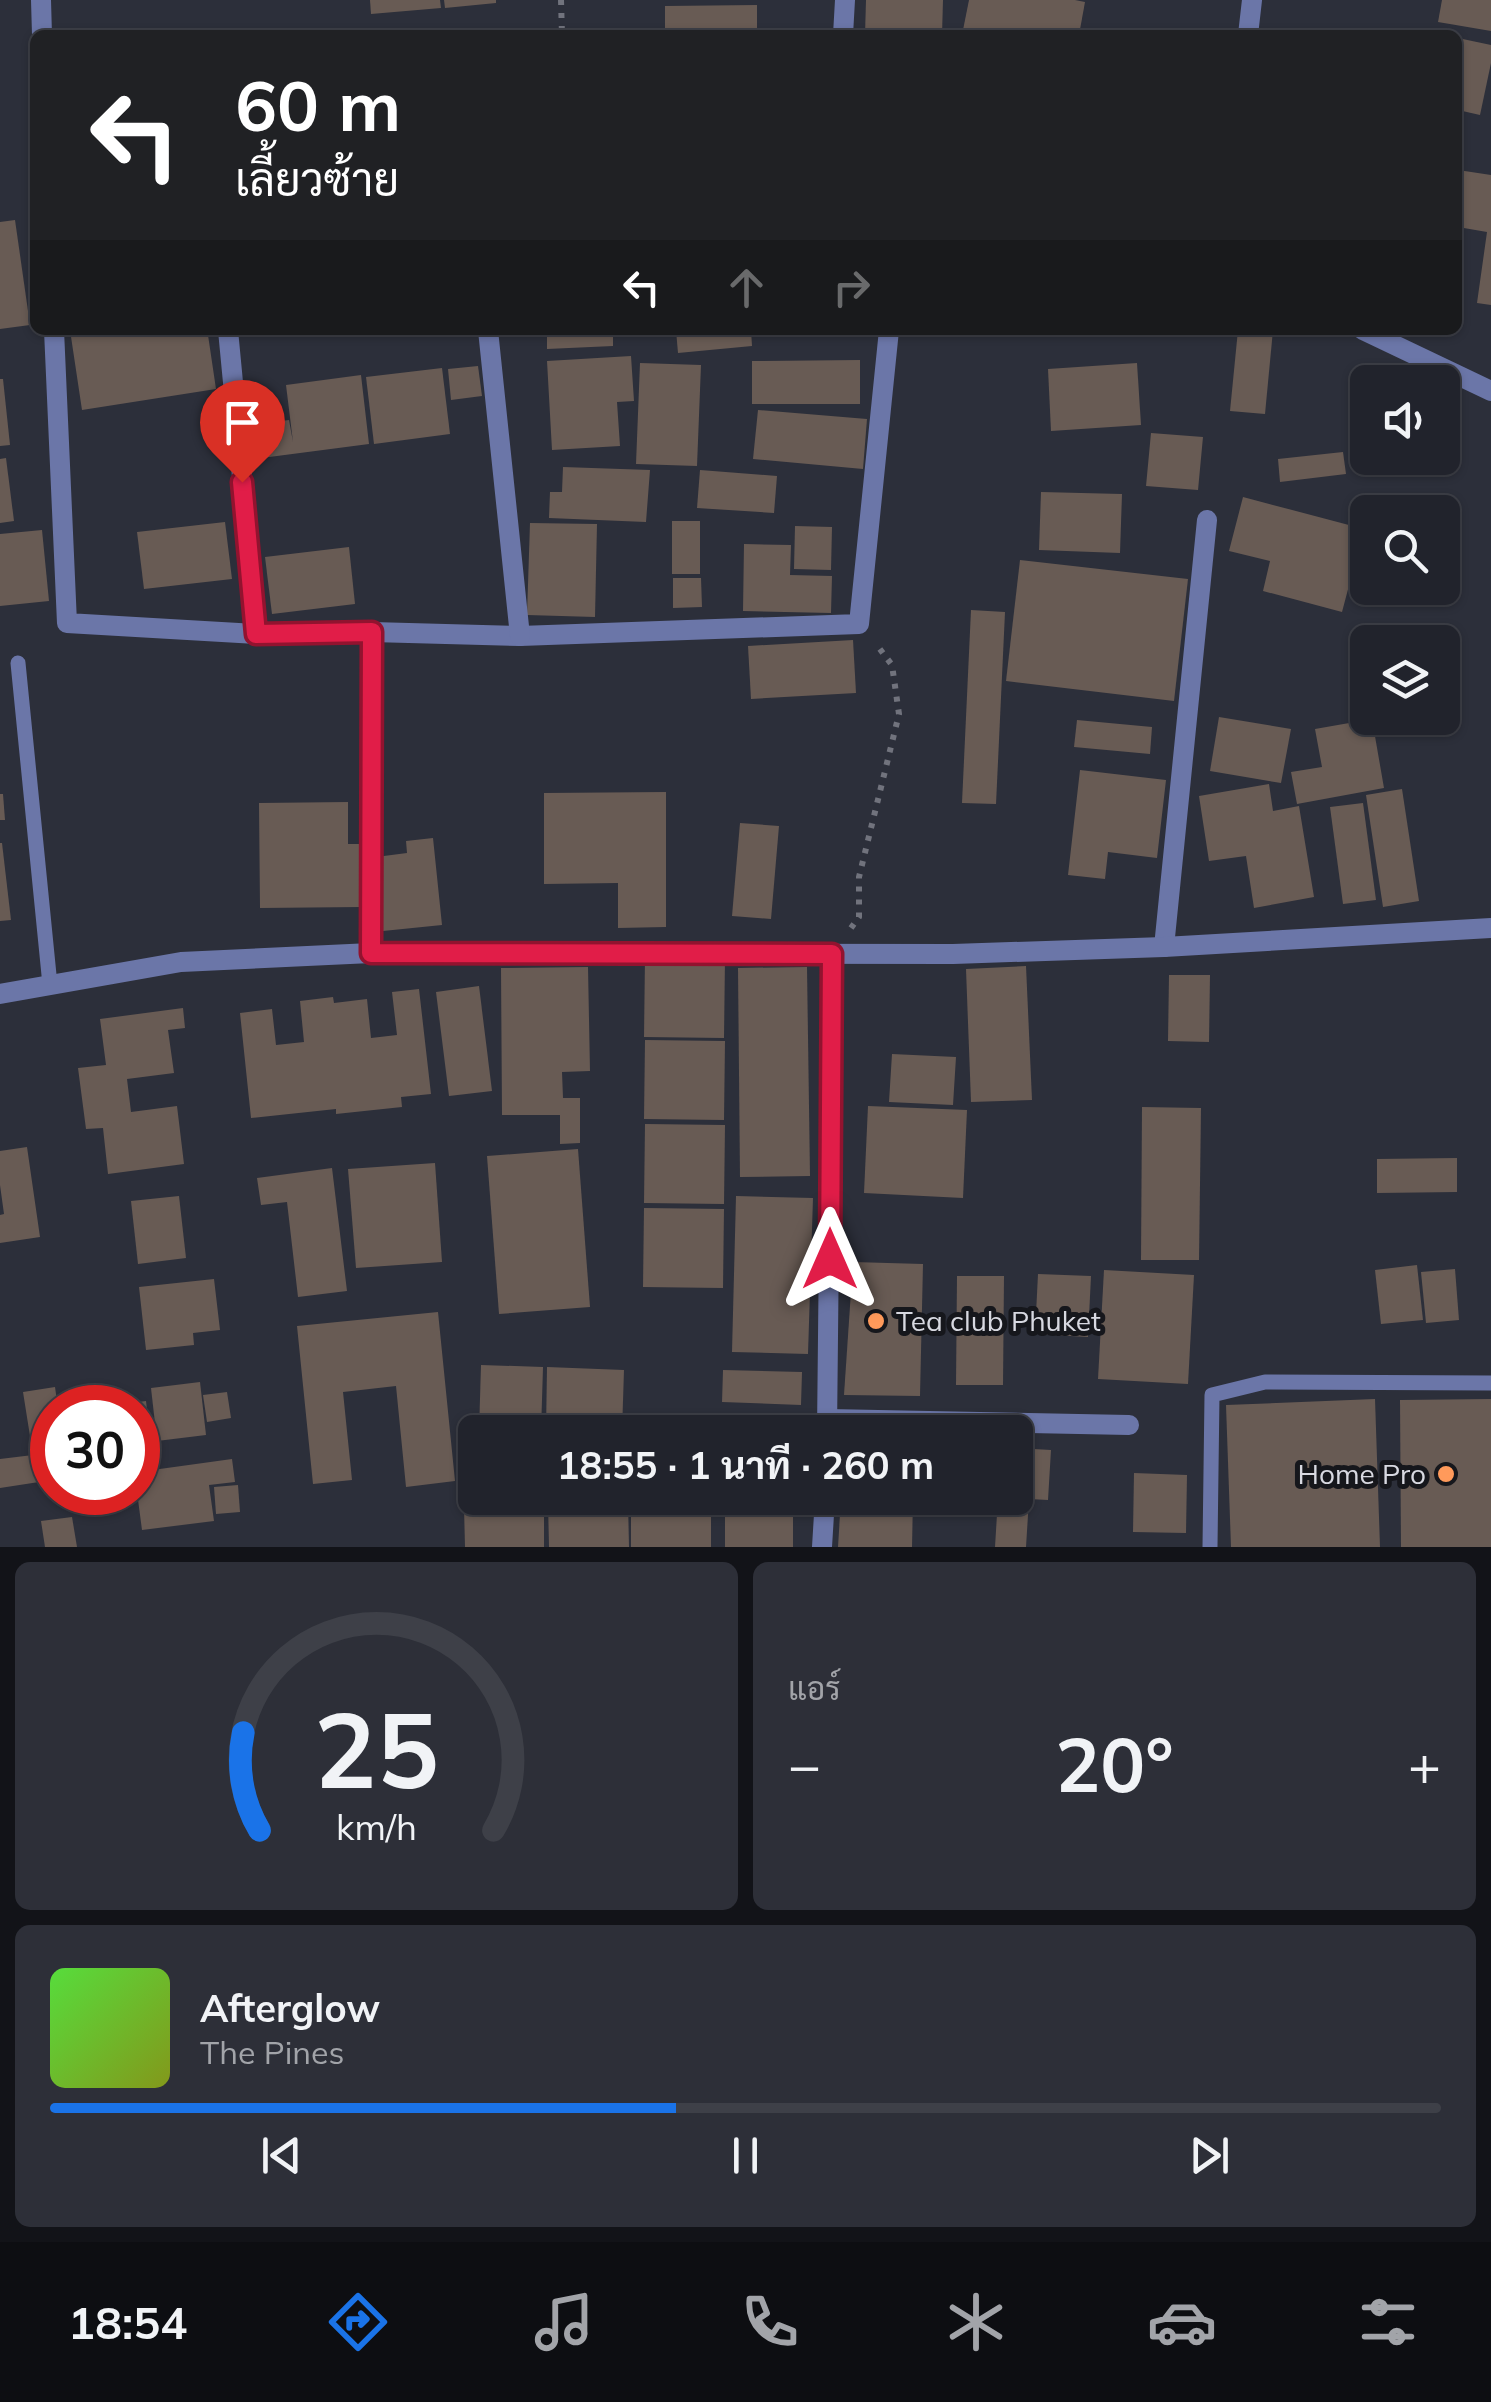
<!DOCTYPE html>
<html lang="th">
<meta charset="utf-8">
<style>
:root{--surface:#21232c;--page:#2d2f38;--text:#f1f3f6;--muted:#a2a4a9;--line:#3e4048;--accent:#1a73e8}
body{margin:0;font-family:Mulish,Sarabun,sans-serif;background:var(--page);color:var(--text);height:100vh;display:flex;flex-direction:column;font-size:38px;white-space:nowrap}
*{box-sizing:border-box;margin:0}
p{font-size:32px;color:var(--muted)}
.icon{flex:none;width:55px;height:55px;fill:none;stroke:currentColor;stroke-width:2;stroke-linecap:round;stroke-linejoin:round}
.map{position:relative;height:1547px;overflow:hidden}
.drawer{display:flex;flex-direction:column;gap:15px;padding:15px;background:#121318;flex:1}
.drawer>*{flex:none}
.hud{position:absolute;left:30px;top:30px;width:1432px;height:305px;border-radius:15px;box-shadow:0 2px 8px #0004,0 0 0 2px var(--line);background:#202124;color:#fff;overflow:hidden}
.fabs{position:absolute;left:1350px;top:365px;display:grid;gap:20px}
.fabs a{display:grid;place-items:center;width:110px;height:110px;border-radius:15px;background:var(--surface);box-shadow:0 2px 8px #0004,0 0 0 2px var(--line);font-size:50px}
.speed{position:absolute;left:30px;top:1385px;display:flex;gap:20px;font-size:50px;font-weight:700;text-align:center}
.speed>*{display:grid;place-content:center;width:130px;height:130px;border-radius:50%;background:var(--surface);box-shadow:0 2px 8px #0004,0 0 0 2px var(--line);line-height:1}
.speed .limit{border:15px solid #d22;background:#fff;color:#111}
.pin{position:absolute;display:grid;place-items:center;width:85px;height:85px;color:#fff;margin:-102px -42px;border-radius:50% 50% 50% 0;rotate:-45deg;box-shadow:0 0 10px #0007}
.pin .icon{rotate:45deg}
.me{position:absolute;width:110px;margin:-55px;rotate:0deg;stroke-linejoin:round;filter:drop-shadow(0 0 8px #0008)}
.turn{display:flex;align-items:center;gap:35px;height:210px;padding:0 40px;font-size:45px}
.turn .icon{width:130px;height:130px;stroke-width:2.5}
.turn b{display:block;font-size:70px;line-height:85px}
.lanes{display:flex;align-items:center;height:95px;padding:0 40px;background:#0003;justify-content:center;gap:50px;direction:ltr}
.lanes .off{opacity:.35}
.big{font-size:75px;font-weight:700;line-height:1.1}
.drawer .tile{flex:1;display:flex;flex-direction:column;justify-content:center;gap:15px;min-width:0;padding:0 35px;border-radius:15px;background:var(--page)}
.drawer .dial{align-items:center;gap:0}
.dial svg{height:260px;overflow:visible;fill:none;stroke:var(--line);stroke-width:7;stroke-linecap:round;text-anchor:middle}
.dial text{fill:var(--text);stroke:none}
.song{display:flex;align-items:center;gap:30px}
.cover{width:120px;height:120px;border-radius:15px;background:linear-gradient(135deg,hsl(110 70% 55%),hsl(70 70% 35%))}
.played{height:10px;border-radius:5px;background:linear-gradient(90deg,var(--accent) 45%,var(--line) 45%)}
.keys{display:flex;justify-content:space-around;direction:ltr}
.heat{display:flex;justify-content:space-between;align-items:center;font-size:55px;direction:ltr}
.drawer .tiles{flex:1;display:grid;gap:15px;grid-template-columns:1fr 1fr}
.tile:last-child{grid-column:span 2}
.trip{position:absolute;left:458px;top:1415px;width:575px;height:100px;border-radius:15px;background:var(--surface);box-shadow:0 2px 8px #0004,0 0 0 2px var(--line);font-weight:700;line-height:100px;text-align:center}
.dock{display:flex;height:160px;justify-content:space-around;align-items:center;background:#0d0e12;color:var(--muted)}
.dock .icon{width:70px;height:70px}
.dock .on{color:var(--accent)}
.dock b{font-size:45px;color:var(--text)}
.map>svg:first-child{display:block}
.building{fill:#685b54}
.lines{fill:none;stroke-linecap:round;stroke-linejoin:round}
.path{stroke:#71737d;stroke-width:6;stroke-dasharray:5 8;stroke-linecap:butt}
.service{stroke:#6b76a8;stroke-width:15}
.minor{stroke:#6b76a8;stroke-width:20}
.route-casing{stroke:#92132f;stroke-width:25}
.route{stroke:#e11d48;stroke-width:18}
.poi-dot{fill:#ff9a5b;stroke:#16171c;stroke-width:4}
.labels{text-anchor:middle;stroke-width:10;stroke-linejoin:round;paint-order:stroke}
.poi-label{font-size:28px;fill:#d8d9e1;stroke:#16171c;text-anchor:start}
</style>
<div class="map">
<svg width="1491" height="1547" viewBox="0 0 1491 1547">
<rect width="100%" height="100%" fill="#2c2f3a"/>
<g class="building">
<polygon points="370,0 440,0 441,8 371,14"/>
<polygon points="444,0 496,0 496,3 445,8"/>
<polygon points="866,0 943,0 942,35 865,35"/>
<polygon points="969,0 1075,0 1085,2 1079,35 962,35"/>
<polygon points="1442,0 1491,0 1491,31 1438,22"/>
<polygon points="757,5 757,35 665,35 665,6"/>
<polygon points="1458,38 1491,45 1491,63 1480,115 1458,110"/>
<polygon points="1458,170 1491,175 1491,305 1477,303 1487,232 1458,227"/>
<polygon points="15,220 30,325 0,329 0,222"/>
<polygon points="70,330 195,330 196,337 208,335 216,389 82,410"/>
<polygon points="547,330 613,330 613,346 547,349"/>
<polygon points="676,330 751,330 752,346 678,353"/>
<polygon points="1238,330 1273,330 1265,414 1230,411"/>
<polygon points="631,356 634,401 617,402 620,446 552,450 547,361"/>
<polygon points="860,360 860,404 752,404 752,361"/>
<polygon points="640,363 701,365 697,466 636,464"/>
<polygon points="1137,363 1141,425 1051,431 1048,369"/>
<polygon points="478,366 482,396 451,400 448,369"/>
<polygon points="442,368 450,434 374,444 366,377"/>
<polygon points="361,375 369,444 254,459 250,425 289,420 293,442 286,385"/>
<polygon points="0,379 3,379 10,445 0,446"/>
<polygon points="758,410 867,419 863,469 753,459"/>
<polygon points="1151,433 1203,437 1198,490 1146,486"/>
<polygon points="1343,452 1346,474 1280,482 1278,459"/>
<polygon points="6,458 14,521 0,523 0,459"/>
<polygon points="563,467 650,470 646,522 549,518 550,492 562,492"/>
<polygon points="700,470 777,476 774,513 697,508"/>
<polygon points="1041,492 1122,494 1120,553 1039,550"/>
<polygon points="1243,497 1364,529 1342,612 1263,591 1270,561 1229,551"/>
<rect x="672" y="521" width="28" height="53"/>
<polygon points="225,522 232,579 144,589 137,532"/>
<polygon points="530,523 597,524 595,617 527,615"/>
<polygon points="795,526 832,527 831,570 794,569"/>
<polygon points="42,530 49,601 0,606 0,534"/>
<polygon points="744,544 791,545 790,575 832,576 831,613 743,611"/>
<polygon points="349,547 355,604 272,614 265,557"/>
<polygon points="1020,560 1188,579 1174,701 1006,681"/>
<polygon points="673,578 701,578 702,607 673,608"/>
<polygon points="971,610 1005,612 996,804 962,803"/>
<polygon points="853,640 856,693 751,699 748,646"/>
<polygon points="1219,717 1291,729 1281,783 1210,771"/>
<polygon points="1372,719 1384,788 1297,804 1291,772 1322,767 1315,729"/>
<polygon points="1077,720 1152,727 1150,754 1074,747"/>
<polygon points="1080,770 1166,780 1157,858 1108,852 1105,879 1068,875"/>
<polygon points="1269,784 1273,811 1299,806 1314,897 1254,908 1246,856 1209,861 1199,796"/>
<polygon points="1402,789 1419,901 1383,907 1366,795"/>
<polygon points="666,792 666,927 618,928 618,883 544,884 544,793"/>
<polygon points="0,794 3,794 5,820 0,820"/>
<polygon points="348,802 348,844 362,844 362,907 260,908 259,803"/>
<polygon points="1363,803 1376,900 1343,904 1330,807"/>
<polygon points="740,823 779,826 771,919 732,916"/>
<polygon points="433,838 442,925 383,931 376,857 407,853 406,841"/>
<polygon points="0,843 2,843 11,920 0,921"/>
<polygon points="645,957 725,958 724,1038 644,1037"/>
<polygon points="1026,966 1032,1100 971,1102 966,969"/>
<polygon points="588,967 590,1071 562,1072 563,1098 580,1098 580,1143 560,1144 560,1115 502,1115 501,968"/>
<polygon points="807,967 810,1176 740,1177 738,968"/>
<polygon points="1169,975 1210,975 1209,1042 1168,1041"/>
<polygon points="479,986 492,1091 449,1096 436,992"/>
<polygon points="419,989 431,1094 401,1097 402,1107 336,1114 336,1109 251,1118 240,1013 272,1009 276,1045 304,1042 300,1001 333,997 334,1003 367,999 371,1038 397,1035 392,992"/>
<polygon points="183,1008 185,1028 168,1030 174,1073 127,1079 131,1112 177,1106 184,1164 108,1174 103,1128 86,1129 78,1068 106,1065 100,1019"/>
<polygon points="645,1040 725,1041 724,1120 644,1119"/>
<polygon points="892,1054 956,1057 953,1105 889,1102"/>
<polygon points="868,1106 967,1110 963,1198 864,1193"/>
<polygon points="1142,1107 1201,1108 1199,1260 1141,1260"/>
<polygon points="645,1124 725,1125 724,1204 644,1203"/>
<polygon points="27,1147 40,1237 0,1243 0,1215 4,1214 0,1185 0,1151"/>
<polygon points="578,1149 590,1307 499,1314 487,1156"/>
<polygon points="1457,1158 1457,1192 1377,1193 1377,1159"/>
<polygon points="435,1163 442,1262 356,1268 348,1169"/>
<polygon points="332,1168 347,1291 298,1297 287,1202 261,1205 257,1178"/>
<polygon points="179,1196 186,1258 138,1264 131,1201"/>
<polygon points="736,1196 813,1198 808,1354 732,1352"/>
<polygon points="644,1208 724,1209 723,1288 643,1287"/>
<polygon points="853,1262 923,1264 920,1396 844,1395"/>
<polygon points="1417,1265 1423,1320 1381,1324 1375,1270"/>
<polygon points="1455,1269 1459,1320 1426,1323 1421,1272"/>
<polygon points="1104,1270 1194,1275 1188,1384 1098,1379"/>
<polygon points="1038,1274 1091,1276 1088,1337 1035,1334"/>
<polygon points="957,1276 1004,1276 1003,1385 956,1385"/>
<polygon points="214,1279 220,1330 193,1333 194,1345 146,1350 139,1287"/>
<polygon points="438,1312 455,1481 406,1487 396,1386 343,1392 352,1480 313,1484 297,1326"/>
<polygon points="481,1365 543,1367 541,1432 479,1432"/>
<polygon points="547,1367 624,1370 622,1432 546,1432"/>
<polygon points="723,1370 802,1372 801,1405 722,1402"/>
<polygon points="200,1382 206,1435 157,1441 151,1388"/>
<polygon points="55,1387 58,1408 52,1408 52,1480 0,1488 0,1459 33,1455 23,1392"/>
<polygon points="227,1392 231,1418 207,1422 203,1395"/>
<polygon points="1375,1399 1380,1547 1231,1547 1226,1405"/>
<polygon points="1491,1399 1491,1547 1401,1547 1400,1400"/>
<polygon points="146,1401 149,1427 138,1428 138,1408 116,1408 116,1405"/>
<polygon points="1015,1448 1051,1450 1048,1500 1029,1499 1026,1547 995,1547 998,1498 1015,1498"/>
<polygon points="232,1459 235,1482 209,1485 214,1521 142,1530 137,1492 138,1472"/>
<polygon points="1134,1473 1187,1475 1186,1533 1133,1532"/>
<polygon points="238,1485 240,1512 216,1514 214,1487"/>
<rect x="725" y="1498" width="68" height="49"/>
<polygon points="841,1498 913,1498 912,1547 838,1547"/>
<polygon points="628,1500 629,1547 549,1547 548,1501"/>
<polygon points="711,1500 711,1547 631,1547 631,1502"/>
<polygon points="544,1506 544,1547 465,1547 464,1507"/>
<polygon points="72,1517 77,1547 45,1547 41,1521"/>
</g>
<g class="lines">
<g class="path">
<polyline points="561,0 562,35"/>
<polyline points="851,928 859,917 859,877 899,714 892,665 876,644"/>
</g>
<g class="service">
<polyline points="18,663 50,985"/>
<polyline points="1210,1547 1212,1395 1265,1382 1491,1383"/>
</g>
<g class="minor">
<polyline points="41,0 42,35"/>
<polyline points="843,35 845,0"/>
<polyline points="1248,35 1252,0"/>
<polyline points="54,330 67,623 257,634 372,632 520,636 859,624 889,330"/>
<polyline points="228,330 257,634"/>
<polyline points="488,330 520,636"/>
<polyline points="1363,330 1491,391"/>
<polyline points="1164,947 1207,520"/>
<polyline points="371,953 372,632"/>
<polyline points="0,994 181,962 371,953 953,954 1164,947 1491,928"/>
<polyline points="828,1419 1129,1425"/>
<polyline points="827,1432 832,955"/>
<polyline points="822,1547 825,1498"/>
</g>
</g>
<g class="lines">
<defs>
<polyline id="route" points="242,482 256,634 372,632 371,953 832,954 830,1259"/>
</defs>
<use href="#route" class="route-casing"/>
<use href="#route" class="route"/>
</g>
<g class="poi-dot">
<circle cx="876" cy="1321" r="10"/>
<circle cx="1446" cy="1474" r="10"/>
</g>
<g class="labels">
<g class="poi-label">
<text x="896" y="1331">Tea club Phuket</text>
<text x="1426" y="1484" text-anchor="end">Home Pro</text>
</g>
</g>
</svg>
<div class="fabs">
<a><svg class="icon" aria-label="sound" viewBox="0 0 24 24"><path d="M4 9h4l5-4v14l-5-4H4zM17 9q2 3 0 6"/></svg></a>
<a><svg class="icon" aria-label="search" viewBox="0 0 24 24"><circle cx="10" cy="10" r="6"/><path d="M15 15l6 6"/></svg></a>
<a><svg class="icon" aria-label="layers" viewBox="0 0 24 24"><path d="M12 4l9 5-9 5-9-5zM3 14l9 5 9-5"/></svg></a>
</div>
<div class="speed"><div class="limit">30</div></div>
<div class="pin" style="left:242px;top:482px;background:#d93025"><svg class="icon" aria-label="arrive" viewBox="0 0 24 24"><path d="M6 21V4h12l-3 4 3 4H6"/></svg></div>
<svg class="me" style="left:830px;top:1259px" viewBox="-20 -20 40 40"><path d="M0-17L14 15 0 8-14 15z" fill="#e11d48" stroke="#fff" stroke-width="4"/></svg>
<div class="trip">18:55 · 1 นาที · 260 m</div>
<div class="hud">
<div class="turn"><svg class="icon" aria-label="left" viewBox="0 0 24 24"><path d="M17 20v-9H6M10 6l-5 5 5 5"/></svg><div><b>60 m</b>เลี้ยวซ้าย</div></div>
<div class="lanes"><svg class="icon" aria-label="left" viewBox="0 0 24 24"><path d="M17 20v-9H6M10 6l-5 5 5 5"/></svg><svg class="icon off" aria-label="ahead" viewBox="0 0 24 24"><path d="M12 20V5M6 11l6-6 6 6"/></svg><svg class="icon off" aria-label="right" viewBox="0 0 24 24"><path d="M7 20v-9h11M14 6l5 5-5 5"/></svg></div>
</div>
</div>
<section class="drawer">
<div class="tiles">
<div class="tile dial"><svg viewBox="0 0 100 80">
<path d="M14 69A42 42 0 1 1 86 69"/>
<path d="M14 69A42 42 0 0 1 9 39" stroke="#1a73e8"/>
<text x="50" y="56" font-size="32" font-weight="700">25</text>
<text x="50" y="72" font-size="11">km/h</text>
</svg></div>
<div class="tile"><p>แอร์</p>
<div class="heat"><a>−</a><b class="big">20°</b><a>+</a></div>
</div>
<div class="tile">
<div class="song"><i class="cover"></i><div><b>Afterglow</b><p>The Pines</p></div></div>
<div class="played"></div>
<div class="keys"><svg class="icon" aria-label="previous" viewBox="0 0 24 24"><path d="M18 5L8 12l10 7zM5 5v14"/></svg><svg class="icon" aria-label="pause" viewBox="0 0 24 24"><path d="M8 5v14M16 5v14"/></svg><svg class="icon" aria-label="next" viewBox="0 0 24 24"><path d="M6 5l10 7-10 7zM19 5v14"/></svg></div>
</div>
</div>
</section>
<nav class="dock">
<b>18:54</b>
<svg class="icon on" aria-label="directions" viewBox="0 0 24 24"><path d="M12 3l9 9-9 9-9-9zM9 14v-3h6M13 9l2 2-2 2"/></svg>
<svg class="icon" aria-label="music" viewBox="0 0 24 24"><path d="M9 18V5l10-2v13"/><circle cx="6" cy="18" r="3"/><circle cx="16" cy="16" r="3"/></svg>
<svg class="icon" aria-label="phone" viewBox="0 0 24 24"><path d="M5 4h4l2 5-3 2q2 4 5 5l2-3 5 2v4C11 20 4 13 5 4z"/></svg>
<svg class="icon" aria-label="climate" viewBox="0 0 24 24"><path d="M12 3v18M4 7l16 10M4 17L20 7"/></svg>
<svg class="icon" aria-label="car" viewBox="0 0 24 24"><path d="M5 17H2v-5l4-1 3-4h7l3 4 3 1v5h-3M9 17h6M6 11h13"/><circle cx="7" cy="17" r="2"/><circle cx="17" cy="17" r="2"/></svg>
<svg class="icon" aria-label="filters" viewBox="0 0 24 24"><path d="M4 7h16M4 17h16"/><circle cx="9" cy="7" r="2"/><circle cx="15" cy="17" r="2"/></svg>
</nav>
